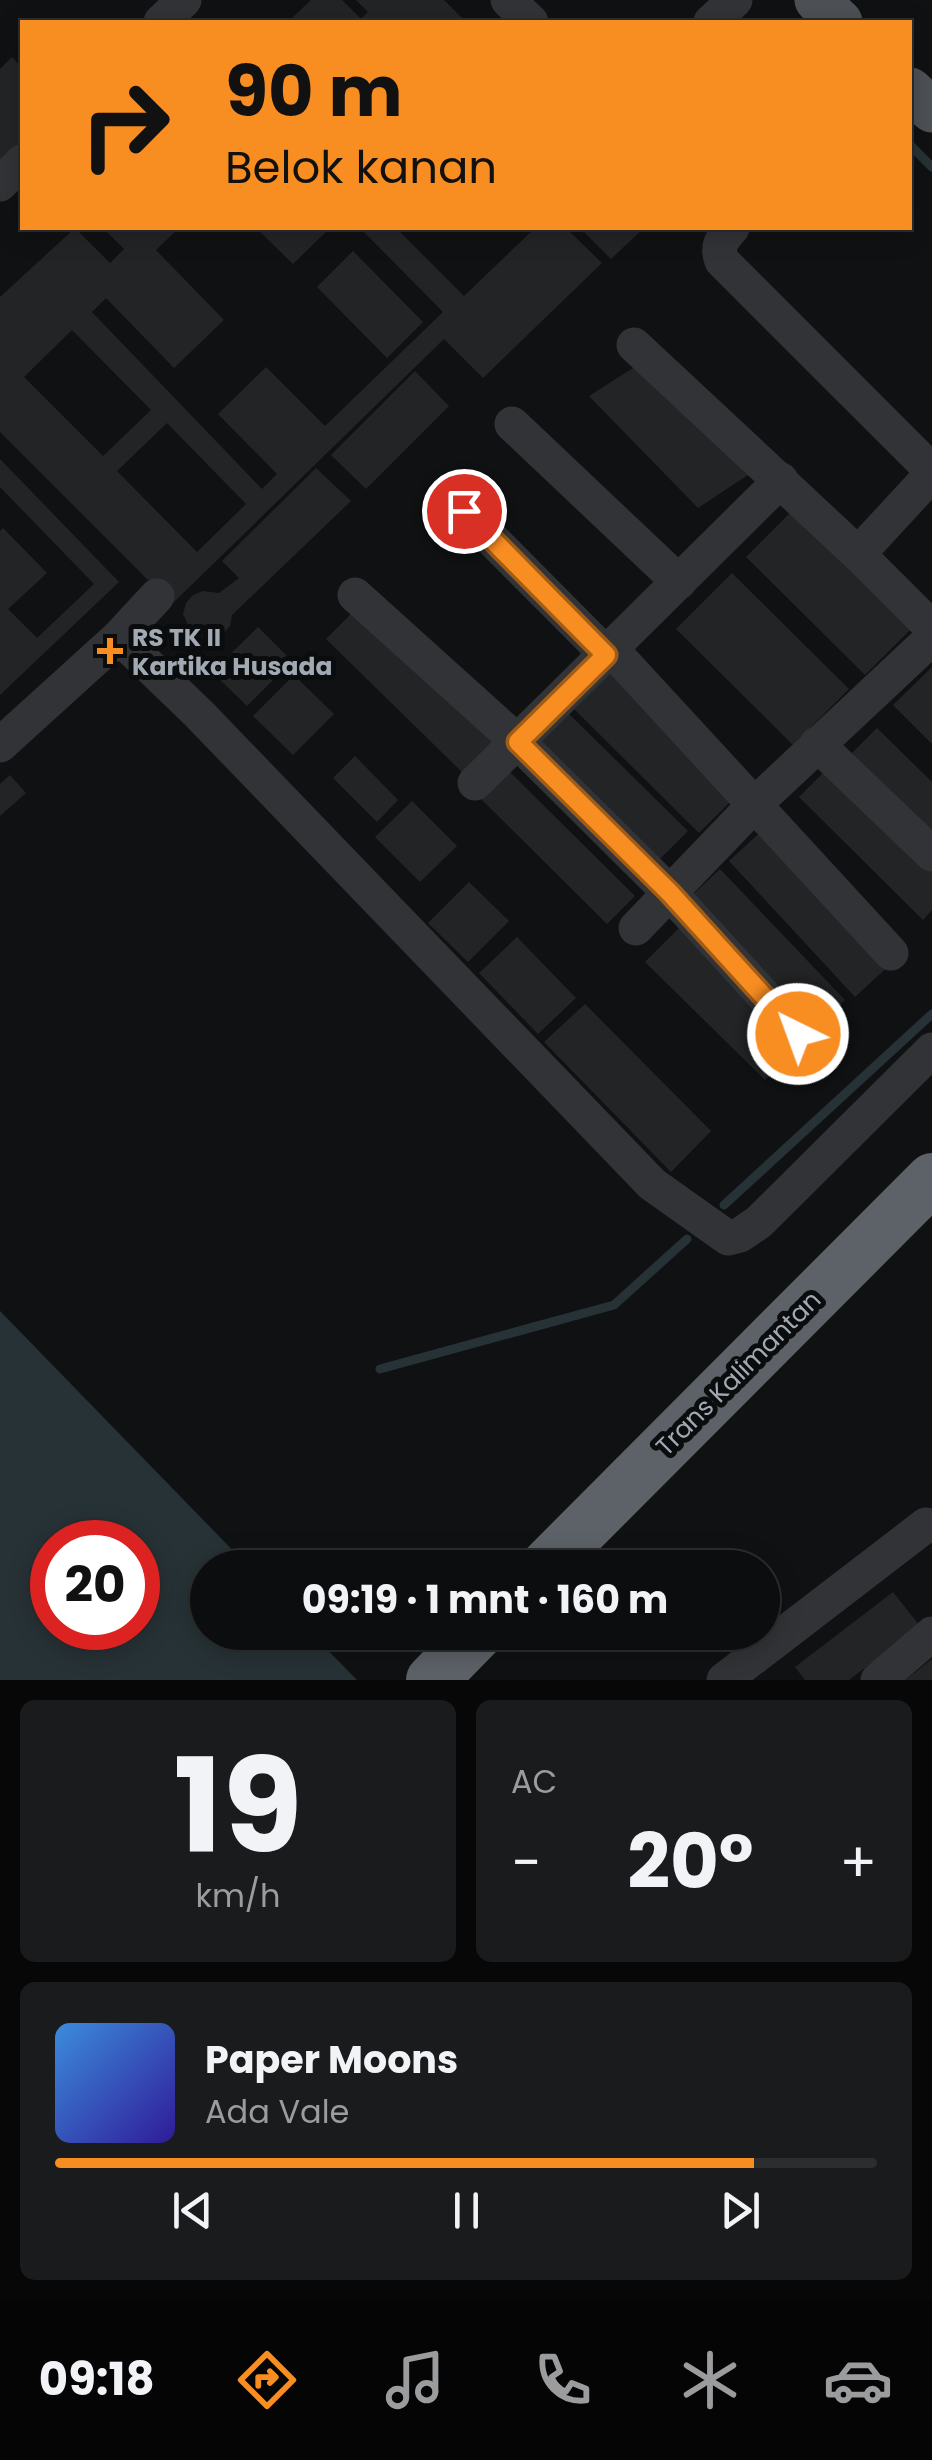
<!DOCTYPE html>
<html lang="id">
<meta charset="utf-8">
<style>
:root{--surface:#0c0d0e;--page:#1a1b1c;--text:#f1f3f6;--muted:#9a9c9e;--line:#2c2d2e;--accent:#f88d22}
body{margin:0;font-family:Poppins,sans-serif;background:var(--page);color:var(--text);height:100vh;display:flex;flex-direction:column;font-size:38px;white-space:nowrap}
*{box-sizing:border-box;margin:0}
p{font-size:32px;color:var(--muted)}
.icon{flex:none;width:55px;height:55px;fill:none;stroke:currentColor;stroke-width:2;stroke-linecap:round;stroke-linejoin:round}
.map{position:relative;height:1680px;overflow:hidden}
.drawer{display:flex;flex-direction:column;gap:20px;padding:20px;background:#070708;flex:1}
.drawer>*{flex:none}
.top-card{position:absolute;left:20px;top:20px;width:892px;height:210px;border-radius:0px;box-shadow:0 5px 25px #0003,0 0 0 2px var(--line);background:#f88d22;color:#111;overflow:hidden}
.speed{position:absolute;left:30px;top:1520px;display:flex;gap:20px;font-size:50px;font-weight:700;text-align:center}
.speed>*{display:grid;place-content:center;width:130px;height:130px;border-radius:50%;background:var(--surface);box-shadow:0 5px 25px #0003,0 0 0 2px var(--line);line-height:1}
.speed .limit{border:15px solid #d22;background:#fff;color:#111}
.pin{position:absolute;display:grid;place-items:center;width:85px;height:85px;color:#fff;margin:-42px;border:5px solid #fff;border-radius:50%;box-shadow:0 2px 10px #0007}
.me{position:absolute;width:110px;margin:-55px;rotate:318deg;stroke-linejoin:round;filter:drop-shadow(0 0 8px #0008)}
.turn{display:flex;align-items:center;gap:35px;height:210px;padding:0 40px;font-size:45px}
.turn .icon{width:130px;height:130px;stroke-width:2.5}
.turn b{display:block;font-size:70px;line-height:85px}
.big{font-size:75px;font-weight:700;line-height:1.1}
.drawer .widget{flex:1;display:flex;flex-direction:column;justify-content:center;gap:15px;min-width:0;padding:0 35px;border-radius:15px;background:var(--page)}
.drawer .dial{align-items:center;gap:0}
.dial b{font-size:130px;line-height:1}
.song{display:flex;align-items:center;gap:30px}
.cover{width:120px;height:120px;border-radius:15px;background:linear-gradient(135deg,hsl(210 70% 55%),hsl(250 70% 35%))}
.played{height:10px;border-radius:5px;background:linear-gradient(90deg,var(--accent) 85%,var(--line) 85%)}
.keys{display:flex;justify-content:space-around;direction:ltr}
.heat{display:flex;justify-content:space-between;align-items:center;font-size:55px;direction:ltr}
.drawer .tiles{flex:1;display:grid;gap:20px;grid-template-columns:1fr 1fr}
.widget:last-child{grid-column:span 2}
.trip{position:absolute;left:190px;top:1550px;width:590px;height:100px;border-radius:50px;background:var(--surface);box-shadow:0 5px 25px #0003,0 0 0 2px var(--line);font-weight:700;line-height:100px;text-align:center}
.tab-bar{display:flex;height:160px;justify-content:space-around;align-items:center;background:#050506;color:var(--muted)}
.tab-bar .icon{width:70px;height:70px}
.tab-bar .selected{color:var(--accent)}
.tab-bar b{font-size:45px;color:var(--text)}
.map>svg:first-child{display:block}
.water{fill:#273236;fill-rule:evenodd}
.lines{fill:none;stroke-linecap:round;stroke-linejoin:round}
.stream{stroke:#273236;stroke-width:9}
.building{fill:#232426;fill-rule:evenodd}
.minor{stroke:#313337;stroke-width:35}
.major{stroke:#4d5156;stroke-width:45}
.highway{stroke:#5d6268;stroke-width:52}
.route-casing{stroke:#a15c16;stroke-width:25}
.route{stroke:#f88d22;stroke-width:18}
.poi-dot{fill:#f88d22;stroke:#0b0c0d;stroke-width:4}
.labels{text-anchor:middle;stroke-width:10;stroke-linejoin:round;paint-order:stroke}
.poi-label{font-size:25px;font-weight:bold;fill:#a1aab3;stroke:#0b0c0d;text-anchor:start}
.street-label{font-size:25px;fill:#a1aab3;stroke:#0b0c0d}
</style>
<div class="map">
<svg width="932" height="1680" viewBox="0 0 932 1680">
<rect width="100%" height="100%" fill="#101112"/>
<path class="water" d="M 0,1311 L 249,1567 L 208,1568 L 208,1632 L 311,1633 L 357,1680 L 0,1680 ZM 52,1542 L 138,1542 L 138,1628 L 52,1628 Z"/>
<g class="lines">
<g class="stream">
<polyline points="910,145 932,167"/>
<polyline points="724,1205 932,1014"/>
<polyline points="380,1369 614,1305 687,1239"/>
</g>
</g>
<g class="building">
<polygon points="311,0 342,0 361,19 368,12 356,0 444,0 466,22 288,22"/>
<polygon points="12,57 22,68 22,142 0,164 0,69"/>
<path d="M 75,228 L 110,263 L 124,249 L 103,228 L 179,228 L 156,250 L 224,320 L 174,368 L 106,298 L 92,312 L 262,489 L 277,474 L 218,414 L 266,367 L 325,426 L 443,312 L 360,228 L 396,228 L 464,296 L 535,228 L 566,228 L 602,263 L 483,378 L 444,339 L 172,604 L 0,432 L 0,297 ZM 72,330 L 151,410 L 103,456 L 24,377 ZM 167,423 L 246,504 L 197,552 L 117,471 Z"/>
<polygon points="256,228 330,228 293,264"/>
<polygon points="580,228 644,228 611,259"/>
<polygon points="353,251 423,322 387,358 317,287"/>
<polygon points="636,366 751,473 698,508 589,396"/>
<polygon points="415,371 449,406 366,489 331,455"/>
<polygon points="0,459 119,582 0,695 0,531 3,528 47,573 8,609 37,638 94,584 0,487"/>
<polygon points="316,468 351,501 232,615 230,626 223,634 213,638 192,633 183,614 186,603 193,595 203,591 219,593 239,578 222,561"/>
<polygon points="792,511 911,629 865,675 746,557"/>
<polygon points="732,573 849,689 793,745 676,629"/>
<polygon points="358,607 498,745 466,776 326,639"/>
<polygon points="258,627 292,661 247,706 212,672"/>
<polygon points="932,667 932,744 893,705"/>
<polygon points="615,668 740,792 699,833 574,709"/>
<polygon points="294,675 334,714 293,755 253,716"/>
<polygon points="563,708 688,831 655,864 530,741"/>
<polygon points="877,728 932,782 932,846 845,760"/>
<polygon points="355,756 398,800 377,822 333,778"/>
<polygon points="828,768 932,871 932,910 923,920 799,797"/>
<polygon points="509,771 635,896 607,924 481,799"/>
<polygon points="10,775 26,793 0,816 0,784"/>
<polygon points="412,801 457,846 420,882 375,837"/>
<polygon points="768,825 894,961 855,997 729,861"/>
<polygon points="720,869 845,1000 810,1033 684,903"/>
<polygon points="469,882 509,921 468,962 428,923"/>
<polygon points="682,925 801,1044 765,1080 645,962"/>
<polygon points="517,937 576,998 538,1034 479,973"/>
<polygon points="585,1004 711,1131 671,1172 544,1042"/>
<polygon points="893,1592 920,1626 849,1680 805,1680 795,1667"/>
<polygon points="932,1659 932,1680 905,1680"/>
</g>
<g class="lines">
<g class="minor">
<polyline points="508,0 531,22"/>
<polyline points="161,22 184,0"/>
<polyline points="711,22 735,0"/>
<polyline points="0,184 22,162"/>
<path d="M 732,228 C 722,239 716,246 722,261 L 932,471"/>
<polyline points="634,345 858,554 932,628"/>
<polyline points="512,424 679,582"/>
<polyline points="464,511 607,655"/>
<polyline points="858,554 932,474"/>
<polyline points="355,595 518,742 670,893 799,1034"/>
<polyline points="119,637 157,596"/>
<polyline points="612,650 891,953"/>
<polyline points="817,744 932,854"/>
<polyline points="0,745 119,637 199,714 652,1184 728,1238 740,1235 759,1222 932,1050"/>
<polyline points="475,783 781,480"/>
<polyline points="636,928 755,804 932,638"/>
<polyline points="724,1680 926,1525"/>
<polyline points="878,1680 932,1634"/>
</g>
<g class="major">
<polyline points="817,0 840,22"/>
<polyline points="910,90 932,110"/>
</g>
<g class="highway">
<polyline points="544,1568 932,1179"/>
<polyline points="432,1680 479,1632"/>
</g>
</g>
<g class="lines">
<defs>
<polyline id="route" points="464,511 606,655 518,742 670,893 798,1034"/>
</defs>
<use href="#route" class="route-casing"/>
<use href="#route" class="route"/>
</g>
<path class="poi-dot" d="M105 636h10v10h10v10h-10v10h-10v-10h-10v-10h10z"/>
<g class="labels">
<g class="poi-label">
<text x="132" y="646">RS TK II<tspan x="132" dy="29">Kartika Husada</tspan></text>
</g>
<g class="street-label">
<text transform="translate(738 1373) rotate(-45)" y="9">Trans Kalimantan</text>
</g>
</g>
</svg>
<div class="speed"><div class="limit">20</div></div>
<div class="pin" style="left:464px;top:511px;background:#d93025"><svg class="icon" aria-label="arrive" viewBox="0 0 24 24"><path d="M6 21V4h12l-3 4 3 4H6"/></svg></div>
<svg class="me" style="left:798px;top:1034px" viewBox="-20 -20 40 40"><circle r="17" fill="#f88d22" stroke="#fff" stroke-width="3"/><path d="M0-11L8 9 0 5-8 9z" fill="#fff"/></svg>
<div class="trip">09:19 · 1 mnt · 160 m</div>
<div class="top-card">
<div class="turn"><svg class="icon" aria-label="right" viewBox="0 0 24 24"><path d="M7 20v-9h11M14 6l5 5-5 5"/></svg><div><b>90 m</b>Belok kanan</div></div>
</div>
</div>
<section class="drawer">
<div class="tiles">
<div class="widget dial"><b>19</b><p>km/h</p></div>
<div class="widget"><p>AC</p>
<div class="heat"><a>−</a><b class="big">20°</b><a>+</a></div>
</div>
<div class="widget">
<div class="song"><i class="cover"></i><div><b>Paper Moons</b><p>Ada Vale</p></div></div>
<div class="played"></div>
<div class="keys"><svg class="icon" aria-label="previous" viewBox="0 0 24 24"><path d="M18 5L8 12l10 7zM5 5v14"/></svg><svg class="icon" aria-label="pause" viewBox="0 0 24 24"><path d="M8 5v14M16 5v14"/></svg><svg class="icon" aria-label="next" viewBox="0 0 24 24"><path d="M6 5l10 7-10 7zM19 5v14"/></svg></div>
</div>
</div>
</section>
<nav class="tab-bar">
<b>09:18</b>
<svg class="icon selected" aria-label="directions" viewBox="0 0 24 24"><path d="M12 3l9 9-9 9-9-9zM9 14v-3h6M13 9l2 2-2 2"/></svg>
<svg class="icon" aria-label="music" viewBox="0 0 24 24"><path d="M9 18V5l10-2v13"/><circle cx="6" cy="18" r="3"/><circle cx="16" cy="16" r="3"/></svg>
<svg class="icon" aria-label="phone" viewBox="0 0 24 24"><path d="M5 4h4l2 5-3 2q2 4 5 5l2-3 5 2v4C11 20 4 13 5 4z"/></svg>
<svg class="icon" aria-label="climate" viewBox="0 0 24 24"><path d="M12 3v18M4 7l16 10M4 17L20 7"/></svg>
<svg class="icon" aria-label="car" viewBox="0 0 24 24"><path d="M5 17H2v-5l4-1 3-4h7l3 4 3 1v5h-3M9 17h6M6 11h13"/><circle cx="7" cy="17" r="2"/><circle cx="17" cy="17" r="2"/></svg>
</nav>
